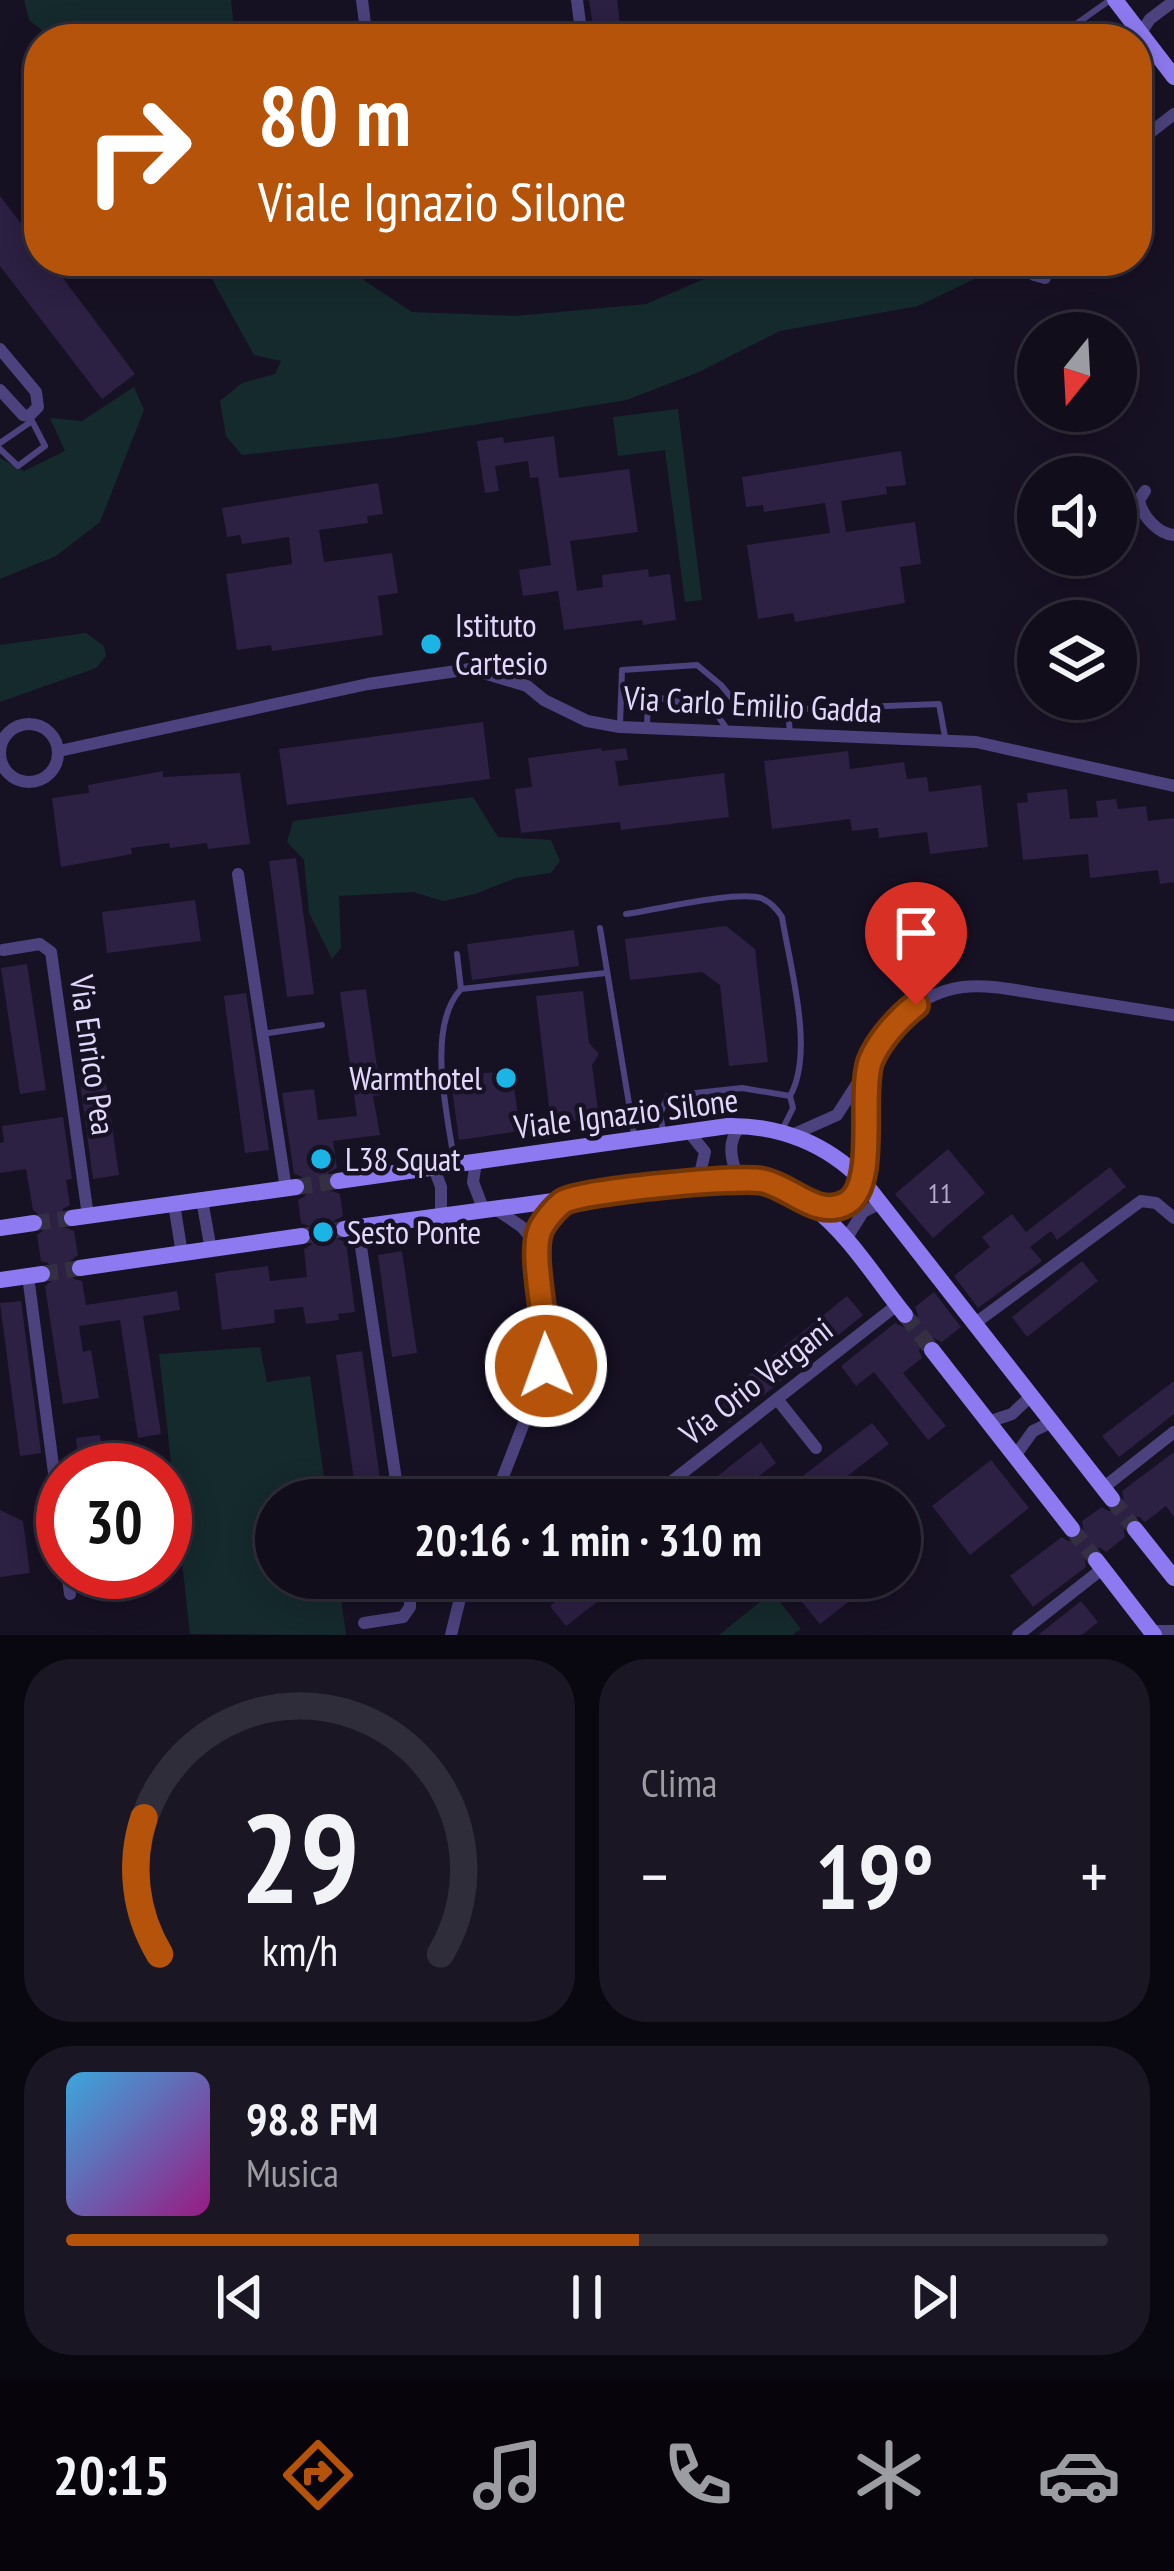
<!DOCTYPE html>
<html lang="it">
<meta charset="utf-8">
<style>
:root{--surface:#110d1b;--page:#1a1624;--text:#f1f3f6;--muted:#9c9ca3;--line:#302d3a;--accent:#b45309}
body{margin:0;font-family:"PT Sans Narrow",sans-serif;background:var(--page);color:var(--text);height:100vh;display:flex;flex-direction:column;font-size:45px;white-space:nowrap}
*{box-sizing:border-box;margin:0}
p{font-size:39px;color:var(--muted)}
.icon{flex:none;width:66px;height:66px;fill:none;stroke:currentColor;stroke-width:2;stroke-linecap:round;stroke-linejoin:round}
.map{position:relative;height:1635px;overflow:hidden}
.side{display:flex;flex-direction:column;gap:24px;padding:24px;background:#09070f;flex:1}
.side>*{flex:none}
.hud{position:absolute;left:24px;top:24px;width:1128px;height:252px;border-radius:48px;box-shadow:0 6px 30px #0003,0 0 0 3px var(--line);background:#b45309;color:#fff;overflow:hidden}
.needle{width:78px;rotate:198deg}
.tools{position:absolute;left:1017px;top:312px;display:grid;gap:24px}
.tools a{display:grid;place-items:center;width:120px;height:120px;border-radius:50%;background:var(--surface);box-shadow:0 6px 30px #0003,0 0 0 3px var(--line);font-size:60px}
.speed{position:absolute;left:36px;top:1443px;display:flex;gap:24px;font-size:60px;font-weight:700;text-align:center}
.speed>*{display:grid;place-content:center;width:156px;height:156px;border-radius:50%;background:var(--surface);box-shadow:0 6px 30px #0003,0 0 0 3px var(--line);line-height:1}
.speed .limit{border:18px solid #d22;background:#fff;color:#111}
.pin{position:absolute;display:grid;place-items:center;width:102px;height:102px;color:#fff;margin:-123px -51px;border-radius:50% 50% 50% 0;rotate:-45deg;box-shadow:0 0 12px #0007}
.pin .icon{rotate:45deg}
.me{position:absolute;width:132px;margin:-66px;rotate:358deg;stroke-linejoin:round;filter:drop-shadow(0 0 9px #0008)}
.turn{display:flex;align-items:center;gap:42px;height:252px;padding:0 36px;font-size:54px}
.turn .icon{width:156px;height:156px;stroke-width:2.5}
.turn b{display:block;font-size:84px;line-height:102px}
.big{font-size:90px;font-weight:600;line-height:1.1}
.side .widget{flex:1;display:flex;flex-direction:column;justify-content:center;gap:18px;min-width:0;padding:0 42px;border-radius:48px;background:var(--page)}
.side .dial{align-items:center;gap:0}
.dial svg{height:312px;overflow:visible;fill:none;stroke:var(--line);stroke-width:7;stroke-linecap:round;text-anchor:middle}
.dial text{fill:var(--text);stroke:none}
.song{display:flex;align-items:center;gap:36px}
.cover{width:144px;height:144px;border-radius:18px;background:linear-gradient(135deg,hsl(200 70% 55%),hsl(310 70% 35%))}
.played{height:12px;border-radius:6px;background:linear-gradient(90deg,var(--accent) 55%,var(--line) 55%)}
.keys{display:flex;justify-content:space-around;direction:ltr}
.heat{display:flex;justify-content:space-between;align-items:center;font-size:66px;direction:ltr}
.side .tiles{flex:1;display:grid;gap:24px;grid-template-columns:1fr 1fr}
.widget:last-child{grid-column:span 2}
.trip{position:absolute;left:255px;top:1479px;width:666px;height:120px;border-radius:60px;background:var(--surface);box-shadow:0 6px 30px #0003,0 0 0 3px var(--line);font-weight:600;line-height:120px;text-align:center}
.tab-bar{display:flex;height:192px;justify-content:space-around;align-items:center;background:#07050b;color:var(--muted)}
.tab-bar .icon{width:84px;height:84px}
.tab-bar .current{color:var(--accent)}
.tab-bar b{font-size:54px;color:var(--text)}
.map>svg:first-child{display:block}
.green{fill:#152a2d}
.building{fill:#2c2043}
.lines{fill:none;stroke-linecap:round;stroke-linejoin:round}
.secondary-tunnel{stroke:#352f44;stroke-width:16;stroke-dasharray:16 8;stroke-linecap:butt}
.lane{stroke:#4c427d;stroke-width:6}
.street{stroke:#4c427d;stroke-width:12}
.secondary{stroke:#8e7af0;stroke-width:16}
.route-casing{stroke:#753606;stroke-width:30}
.route{stroke:#b45309;stroke-width:21}
.poi-dot{fill:#1ab4e5;stroke:#171124;stroke-width:4.5}
.labels{text-anchor:middle;stroke-width:9;stroke-linejoin:round;paint-order:stroke}
.number-label{font-size:27px;fill:#b4aacd}
.poi-label{font-size:33px;fill:#e1d8fb;stroke:#171124;text-anchor:start}
.street-label{font-size:33px;fill:#e1d8fb;stroke:#171124}
</style>
<div class="map">
<svg width="1174" height="1635" viewBox="0 0 1174 1635">
<rect width="100%" height="100%" fill="#171124"/>
<g class="green">
<polygon points="24,0 231,0 235,36 233,39 53,39 29,20"/>
<polygon points="202,261 353,261 365,281 412,312 516,316 646,304 746,261 982,261 983,275 918,306 780,331 699,372 627,400 392,438 242,455 226,436 220,401 242,383 275,374 281,361 254,355"/>
<polygon points="134,387 144,410 100,522 56,556 0,579 0,458 24,471 65,451 50,418 82,421"/>
<polygon points="678,409 702,600 685,602 665,450 618,456 613,417"/>
<polygon points="86,633 104,646 106,656 96,668 0,702 0,645"/>
<polygon points="473,797 498,837 551,840 560,861 551,873 516,878 475,894 443,901 413,892 339,896 341,948 332,959 309,913 304,860 287,842 293,821"/>
<polygon points="260,1347 267,1382 310,1376 327,1500 276,1500 276,1578 338,1578 346,1635 190,1634 159,1354"/>
<polygon points="772,1592 801,1629 793,1635 719,1635"/>
</g>
<g class="building">
<polygon points="589,0 617,0 622,39 595,39"/>
<polygon points="0,196 39,247 39,261 50,261 135,374 102,399 0,266"/>
<polygon points="554,436 559,478 629,469 638,532 570,541 577,591 603,587 602,575 648,569 649,577 670,574 676,620 643,625 642,620 564,630 558,591 523,596 519,570 551,565 538,477 530,478 528,461 495,466 499,491 485,493 477,441 503,437 504,443"/>
<polygon points="901,451 906,485 886,487 887,494 841,501 846,532 915,522 921,564 900,567 905,603 795,622 793,613 758,619 747,545 830,533 825,503 764,512 763,505 746,507 742,477"/>
<polygon points="378,483 383,514 367,516 368,523 319,530 324,562 392,553 398,593 378,596 383,635 272,651 271,645 237,650 226,574 292,564 289,537 242,544 240,535 227,537 222,508"/>
<polygon points="483,722 490,779 287,805 279,749"/>
<polygon points="601,748 602,751 626,748 628,760 615,761 619,786 724,773 729,817 621,830 620,822 521,833 515,789 532,787 528,758"/>
<polygon points="848,751 850,769 904,762 907,779 927,777 929,792 981,785 988,847 930,854 927,832 879,838 878,828 852,831 850,819 772,829 764,761"/>
<polygon points="163,771 163,777 240,773 250,844 208,849 207,843 170,848 169,843 131,848 132,854 61,867 52,798 89,793 88,785"/>
<polygon points="1067,789 1070,819 1098,817 1096,801 1116,799 1118,809 1146,806 1148,821 1174,818 1174,882 1160,884 1158,870 1090,878 1088,854 1023,860 1017,803 1028,802 1027,793"/>
<polygon points="296,858 314,994 287,997 269,861"/>
<polygon points="195,900 201,941 107,953 102,912"/>
<polygon points="726,926 755,949 768,1062 729,1066 720,985 702,972 630,980 625,939"/>
<polygon points="574,930 579,966 472,980 467,944"/>
<polygon points="27,964 46,1090 20,1094 1,968"/>
<polygon points="366,989 381,1095 373,1096 380,1135 333,1141 337,1168 329,1172 325,1182 329,1190 340,1194 343,1216 335,1220 331,1230 335,1238 346,1242 355,1312 338,1314 339,1320 306,1324 303,1307 274,1310 275,1323 222,1330 215,1273 268,1266 270,1281 307,1277 304,1249 311,1245 315,1235 311,1227 301,1223 298,1200 305,1196 309,1186 305,1178 294,1174 282,1093 314,1089 318,1120 357,1116 340,992"/>
<polygon points="583,991 589,1043 599,1054 592,1065 599,1118 551,1124 536,996"/>
<polygon points="246,993 269,1150 245,1153 224,996"/>
<polygon points="104,1070 119,1175 93,1179 79,1074"/>
<polygon points="512,1072 520,1131 459,1140 451,1081 480,1073"/>
<polygon points="63,1117 72,1179 66,1180 70,1205 63,1209 59,1219 63,1227 74,1231 78,1255 69,1262 68,1271 74,1279 82,1281 86,1305 177,1291 180,1310 143,1316 161,1434 138,1438 120,1320 79,1326 83,1352 91,1350 99,1398 63,1404 45,1286 53,1280 54,1271 48,1263 41,1261 37,1235 45,1229 46,1220 33,1210 26,1169 0,1173 0,1143 4,1142 2,1126"/>
<polygon points="948,1149 985,1193 933,1238 895,1194"/>
<polygon points="1110,1167 1126,1187 1057,1240 1051,1231 1030,1247 1042,1261 978,1308 954,1276 990,1247 982,1237 1012,1214 1026,1232"/>
<polygon points="402,1251 417,1353 392,1357 378,1255"/>
<polygon points="1082,1261 1098,1281 1027,1337 1012,1317"/>
<polygon points="934,1292 961,1327 942,1342 931,1337 923,1341 919,1351 922,1358 903,1373 946,1426 928,1440 874,1372 856,1386 841,1366 895,1323 905,1328 914,1324 918,1315 915,1307"/>
<polygon points="847,1296 863,1315 729,1423 713,1404"/>
<polygon points="21,1301 41,1453 20,1456 0,1303"/>
<polygon points="362,1351 383,1500 357,1500 336,1355"/>
<polygon points="1174,1381 1174,1414 1119,1457 1102,1436"/>
<polygon points="872,1423 889,1444 816,1500 790,1500 783,1491"/>
<polygon points="100,1435 105,1470 80,1470 76,1438"/>
<polygon points="761,1442 776,1463 728,1500 687,1500"/>
<polygon points="1174,1452 1174,1517 1166,1506 1145,1522 1139,1517 1128,1518 1123,1525 1125,1537 1106,1552 1100,1548 1089,1549 1084,1556 1086,1567 1033,1607 1010,1576 1062,1537 1068,1541 1079,1540 1084,1533 1082,1521 1102,1507 1108,1511 1119,1510 1124,1503 1122,1491"/>
<polygon points="991,1460 1029,1508 970,1555 932,1506"/>
<polygon points="0,1510 23,1521 30,1573 0,1577"/>
<polygon points="586,1578 628,1578 566,1626 550,1606"/>
<polygon points="829,1578 850,1578 861,1592 820,1624 801,1601"/>
<polygon points="1081,1601 1098,1622 1082,1635 1038,1635"/>
</g>
<g class="lines">
<g class="secondary-tunnel">
<polyline points="296,1187 338,1181"/>
<polyline points="34,1223 72,1218"/>
<polyline points="302,1236 344,1229"/>
<polyline points="42,1274 80,1268"/>
<polyline points="905,1315 932,1350"/>
<polyline points="1112,1499 1135,1529"/>
<polyline points="1072,1529 1096,1560"/>
</g>
<g class="lane">
<polyline points="1055,39 1110,0"/>
<polyline points="0,443 32,421 45,446 18,466 0,449"/>
<polyline points="788,710 790,734"/>
<polyline points="620,724 622,670 697,665 721,685 740,708 756,711 939,704 945,737"/>
<polyline points="647,725 648,702 660,698 713,709 729,732"/>
<path d="M 626,914 C 655,910 737,890 761,898 C 771,902 777,909 782,917 C 790,967 815,1052 790,1096"/>
<polyline points="600,928 634,1134"/>
<polyline points="457,954 461,989 606,973"/>
<polyline points="262,1034 322,1025"/>
<polyline points="663,1130 660,1114 668,1096 742,1088 790,1096 793,1108 783,1128"/>
<path d="M 454,1160 C 447,1112 426,1027 461,989"/>
</g>
<g class="street">
<polyline points="362,0 367,39"/>
<polyline points="577,0 582,39"/>
<polyline points="1140,34 1150,19 1174,1"/>
<polyline points="1137,143 1174,114"/>
<polyline points="1023,261 1034,275 1045,278"/>
<polyline points="0,349 36,392 38,407 29,416 23,415 0,390"/>
<path d="M 1145,491 L 1139,500 C 1142,516 1158,534 1174,535"/>
<circle cx="29" cy="753" r="29"/>
<polyline points="59,751 368,684 470,669 527,686 544,700 587,721 620,727 976,742 1174,786"/>
<polyline points="238,874 286,1189"/>
<polyline points="3,950 40,944 51,952 88,1216"/>
<polyline points="688,1131 705,1152 698,1182"/>
<polyline points="792,1135 837,1115 864,1073"/>
<polyline points="476,1162 473,1182 484,1211"/>
<polyline points="434,1168 441,1187 441,1215"/>
<path d="M 738,1178 C 731,1159 726,1141 741,1126"/>
<polyline points="202,1200 211,1250"/>
<polyline points="174,1204 182,1254"/>
<path d="M 818,1208 L 850,1201 C 875,1173 861,1129 865,1095 C 870,1043 909,994 963,987 C 990,984 1019,991 1046,995 C 1089,1002 1131,1008 1174,1015"/>
<polyline points="497,1210 522,1227 536,1244"/>
<polyline points="358,1227 399,1500"/>
<polyline points="846,1239 863,1212 881,1203"/>
<polyline points="28,1276 63,1541"/>
<polyline points="974,1324 1141,1201 1156,1203 1174,1218"/>
<polyline points="777,1399 816,1448"/>
<polyline points="988,1422 1012,1414 1031,1396"/>
<polyline points="1015,1456 1033,1431 1052,1422"/>
<polyline points="1103,1488 1174,1432"/>
<polyline points="494,1500 546,1366 548,1326 536,1244 544,1222 565,1200"/>
<polyline points="648,1500 897,1305"/>
<polyline points="67,1572 70,1594"/>
<polyline points="533,1590 548,1578"/>
<polyline points="364,1623 403,1617 410,1607 410,1578"/>
<polyline points="1151,1631 1174,1631"/>
<polyline points="451,1635 465,1578"/>
<polyline points="1018,1635 1102,1569"/>
</g>
<g class="secondary">
<polyline points="1115,0 1174,77"/>
<path d="M 338,1181 L 728,1126 C 780,1125 827,1144 863,1181 L 1112,1499"/>
<polyline points="72,1218 296,1187"/>
<polyline points="0,1228 34,1223"/>
<path d="M 344,1229 L 716,1179 C 814,1171 852,1249 905,1315"/>
<polyline points="80,1268 302,1236"/>
<polyline points="0,1280 42,1274"/>
<polyline points="932,1350 1072,1529"/>
<polyline points="1135,1529 1174,1578"/>
<polyline points="1096,1560 1154,1635"/>
</g>
</g>
<g class="lines">
<defs>
<path id="route" d="M 546,1366 C 550,1329 529,1258 540,1230 C 544,1221 555,1208 563,1202 C 581,1191 739,1176 763,1181 C 792,1187 818,1220 847,1203 C 878,1184 859,1097 870,1062 C 878,1041 899,1018 916,1005"/>
</defs>
<use href="#route" class="route-casing"/>
<use href="#route" class="route"/>
</g>
<g class="poi-dot">
<circle cx="431" cy="644" r="12"/>
<circle cx="506" cy="1078" r="12"/>
<circle cx="321" cy="1159" r="12"/>
<circle cx="323" cy="1232" r="12"/>
</g>
<g class="labels">
<g class="number-label">
<text x="940" y="1203">11</text>
</g>
<g class="poi-label">
<text x="455" y="637">Istituto<tspan x="455" dy="38">Cartesio</tspan></text>
<text x="482" y="1090" text-anchor="end">Warmthotel</text>
<text x="345" y="1171">L38 Squat</text>
<text x="347" y="1244">Sesto Ponte</text>
</g>
<g class="street-label">
<text transform="translate(753 704) rotate(3)" y="12">Via Carlo Emilio Gadda</text>
<text transform="translate(93 1055) rotate(82)" y="12">Via Enrico Pea</text>
<text transform="translate(626 1113) rotate(-7)" y="12">Viale Ignazio Silone</text>
<text transform="translate(756 1381) rotate(-38)" y="12">Via Orio Vergani</text>
</g>
</g>
</svg>
<div class="tools">
<a><svg class="needle" viewBox="-14 -14 28 28"><path d="M0-13l5 13h-10z" fill="#e53935"/><path d="M0 13l5-13h-10z" fill="#9c9ca3"/></svg></a>
<a><svg class="icon" aria-label="sound" viewBox="0 0 24 24"><path d="M4 9h4l5-4v14l-5-4H4zM17 9q2 3 0 6"/></svg></a>
<a><svg class="icon" aria-label="layers" viewBox="0 0 24 24"><path d="M12 4l9 5-9 5-9-5zM3 14l9 5 9-5"/></svg></a>
</div>
<div class="speed"><div class="limit">30</div></div>
<div class="pin" style="left:916px;top:1005px;background:#d93025"><svg class="icon" aria-label="arrive" viewBox="0 0 24 24"><path d="M6 21V4h12l-3 4 3 4H6"/></svg></div>
<svg class="me" style="left:546px;top:1366px" viewBox="-20 -20 40 40"><circle r="17" fill="#b45309" stroke="#fff" stroke-width="3"/><path d="M0-11L8 9 0 5-8 9z" fill="#fff"/></svg>
<div class="trip">20:16 · 1 min · 310 m</div>
<div class="hud">
<div class="turn"><svg class="icon" aria-label="right" viewBox="0 0 24 24"><path d="M7 20v-9h11M14 6l5 5-5 5"/></svg><div><b>80 m</b>Viale Ignazio Silone</div></div>
</div>
</div>
<section class="side">
<div class="tiles">
<div class="widget dial"><svg viewBox="0 0 100 80">
<path d="M14 69A42 42 0 1 1 86 69"/>
<path d="M14 69A42 42 0 0 1 10 34" stroke="#b45309"/>
<text x="50" y="56" font-size="32" font-weight="700">29</text>
<text x="50" y="72" font-size="11">km/h</text>
</svg></div>
<div class="widget"><p>Clima</p>
<div class="heat"><a>−</a><b class="big">19°</b><a>+</a></div>
</div>
<div class="widget">
<div class="song"><i class="cover"></i><div><b>98.8 FM</b><p>Musica</p></div></div>
<div class="played"></div>
<div class="keys"><svg class="icon" aria-label="previous" viewBox="0 0 24 24"><path d="M18 5L8 12l10 7zM5 5v14"/></svg><svg class="icon" aria-label="pause" viewBox="0 0 24 24"><path d="M8 5v14M16 5v14"/></svg><svg class="icon" aria-label="next" viewBox="0 0 24 24"><path d="M6 5l10 7-10 7zM19 5v14"/></svg></div>
</div>
</div>
</section>
<nav class="tab-bar">
<b>20:15</b>
<svg class="icon current" aria-label="directions" viewBox="0 0 24 24"><path d="M12 3l9 9-9 9-9-9zM9 14v-3h6M13 9l2 2-2 2"/></svg>
<svg class="icon" aria-label="music" viewBox="0 0 24 24"><path d="M9 18V5l10-2v13"/><circle cx="6" cy="18" r="3"/><circle cx="16" cy="16" r="3"/></svg>
<svg class="icon" aria-label="phone" viewBox="0 0 24 24"><path d="M5 4h4l2 5-3 2q2 4 5 5l2-3 5 2v4C11 20 4 13 5 4z"/></svg>
<svg class="icon" aria-label="climate" viewBox="0 0 24 24"><path d="M12 3v18M4 7l16 10M4 17L20 7"/></svg>
<svg class="icon" aria-label="car" viewBox="0 0 24 24"><path d="M5 17H2v-5l4-1 3-4h7l3 4 3 1v5h-3M9 17h6M6 11h13"/><circle cx="7" cy="17" r="2"/><circle cx="17" cy="17" r="2"/></svg>
</nav>
